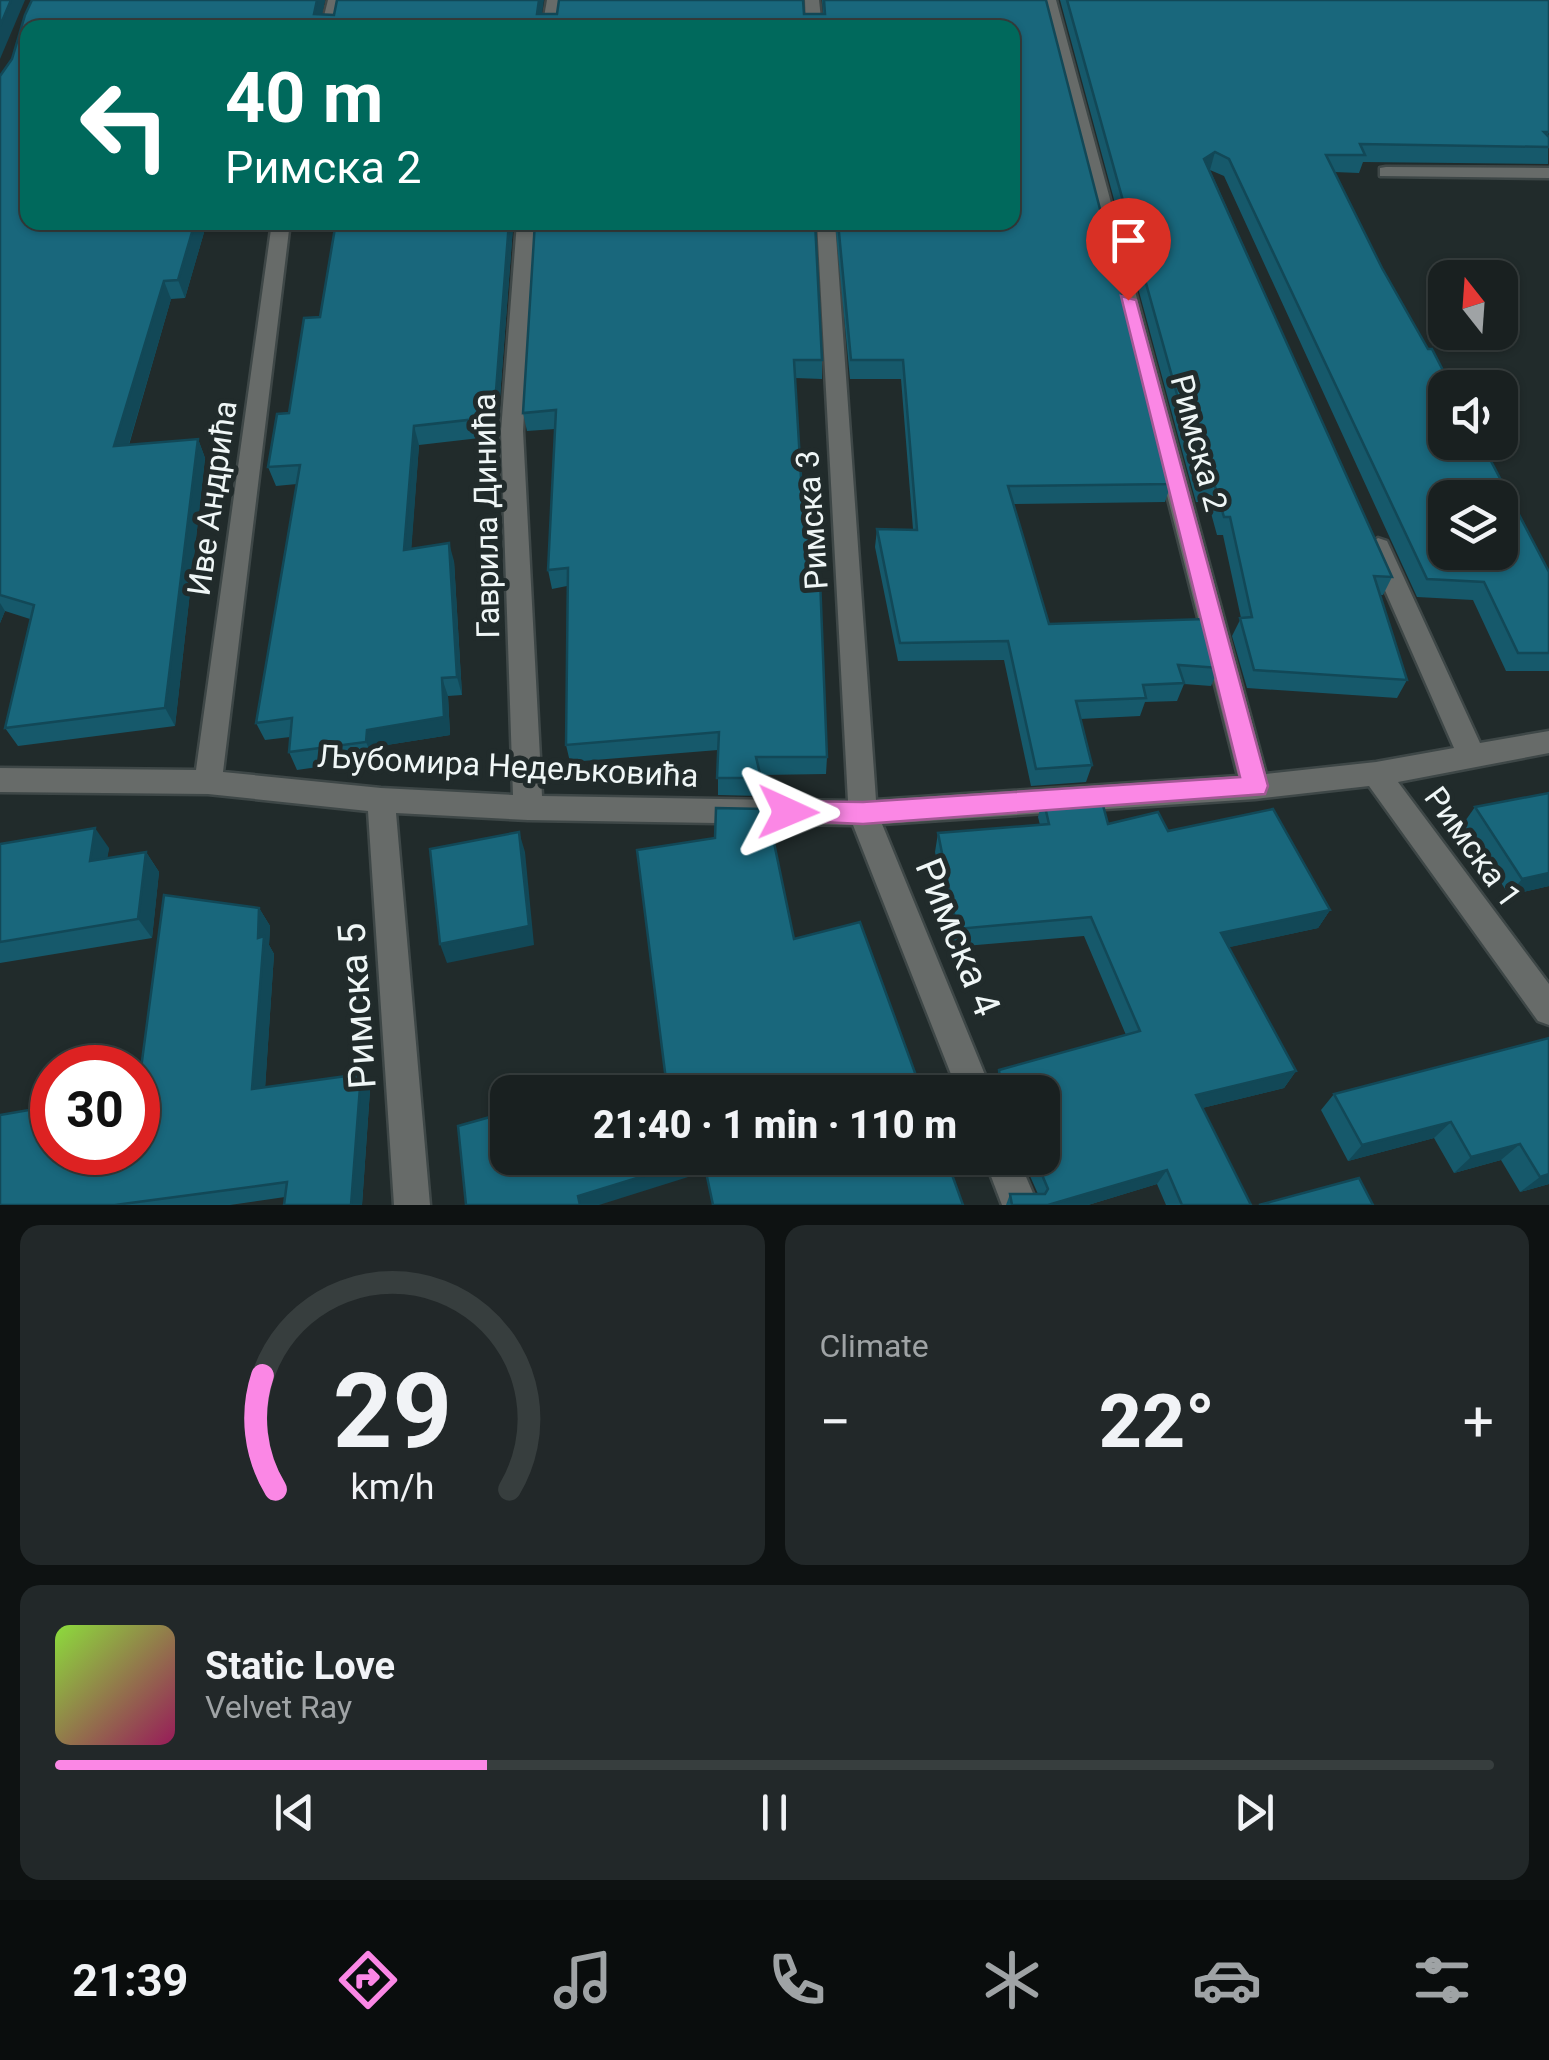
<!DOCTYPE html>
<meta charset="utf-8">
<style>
:root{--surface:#192020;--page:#222829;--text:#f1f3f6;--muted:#9fa3a5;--line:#373e3e;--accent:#fb87e5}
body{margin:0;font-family:Roboto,sans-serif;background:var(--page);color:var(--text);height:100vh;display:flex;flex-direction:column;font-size:38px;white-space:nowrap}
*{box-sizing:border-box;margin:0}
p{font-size:32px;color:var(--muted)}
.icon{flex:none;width:55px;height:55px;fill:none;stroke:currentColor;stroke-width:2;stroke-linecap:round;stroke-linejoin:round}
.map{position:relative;height:1205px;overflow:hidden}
.details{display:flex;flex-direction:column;gap:20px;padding:20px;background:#0e1212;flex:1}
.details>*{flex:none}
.top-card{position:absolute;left:20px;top:20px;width:1000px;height:210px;border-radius:20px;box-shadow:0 2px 8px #0004,0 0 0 2px var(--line);background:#00695c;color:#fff;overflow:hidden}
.needle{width:65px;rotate:343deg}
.fabs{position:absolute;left:1428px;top:260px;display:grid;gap:20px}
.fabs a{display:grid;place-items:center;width:90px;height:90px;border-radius:20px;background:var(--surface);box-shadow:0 2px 8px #0004,0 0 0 2px var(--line);font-size:50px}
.speed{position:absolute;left:30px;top:1045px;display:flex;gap:20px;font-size:50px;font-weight:700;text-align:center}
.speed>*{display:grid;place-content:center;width:130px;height:130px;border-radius:50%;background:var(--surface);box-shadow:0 2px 8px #0004,0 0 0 2px var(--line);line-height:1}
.speed .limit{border:15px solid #d22;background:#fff;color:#111}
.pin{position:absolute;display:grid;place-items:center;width:85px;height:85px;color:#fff;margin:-102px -42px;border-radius:50% 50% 50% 0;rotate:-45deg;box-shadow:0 0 10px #0007}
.pin .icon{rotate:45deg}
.me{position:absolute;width:110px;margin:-55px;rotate:91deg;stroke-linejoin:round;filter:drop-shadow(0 0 8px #0008)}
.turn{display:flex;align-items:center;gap:35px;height:210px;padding:0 40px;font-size:45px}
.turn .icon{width:130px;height:130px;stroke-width:2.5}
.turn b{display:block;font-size:70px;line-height:85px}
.big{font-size:75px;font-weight:800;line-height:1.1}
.details .card{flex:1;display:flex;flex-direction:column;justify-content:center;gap:15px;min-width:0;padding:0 35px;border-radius:20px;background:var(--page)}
.details .dial{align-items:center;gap:0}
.dial svg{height:260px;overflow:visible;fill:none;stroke:var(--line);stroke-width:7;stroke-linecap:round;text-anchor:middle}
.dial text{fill:var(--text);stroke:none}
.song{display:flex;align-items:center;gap:30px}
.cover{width:120px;height:120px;border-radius:15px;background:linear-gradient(135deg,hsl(90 70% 55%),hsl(330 70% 35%))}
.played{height:10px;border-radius:5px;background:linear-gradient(90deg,var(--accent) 30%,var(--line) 30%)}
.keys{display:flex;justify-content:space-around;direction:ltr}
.heat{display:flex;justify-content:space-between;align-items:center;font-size:55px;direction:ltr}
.details .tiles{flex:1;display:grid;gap:20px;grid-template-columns:1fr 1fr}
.card:last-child{grid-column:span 2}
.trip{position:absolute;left:490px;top:1075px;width:570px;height:100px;border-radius:20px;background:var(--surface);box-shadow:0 2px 8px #0004,0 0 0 2px var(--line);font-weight:800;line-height:100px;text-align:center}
.dock{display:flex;height:160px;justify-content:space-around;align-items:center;background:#0a0d0d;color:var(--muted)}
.dock .icon{width:70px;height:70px}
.dock .active{color:var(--accent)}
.dock b{font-size:45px;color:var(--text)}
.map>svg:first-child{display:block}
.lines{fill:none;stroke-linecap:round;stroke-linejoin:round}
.minor-casing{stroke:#3e4747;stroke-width:5}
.minor{fill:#676b69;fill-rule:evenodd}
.wall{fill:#16596b}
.shaded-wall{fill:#124857}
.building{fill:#19677c;stroke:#124857;stroke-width:2.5;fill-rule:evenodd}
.route{fill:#fb87e5;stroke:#a35895;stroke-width:2.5}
.labels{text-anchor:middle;stroke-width:10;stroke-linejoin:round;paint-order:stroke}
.street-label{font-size:32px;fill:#eff6f6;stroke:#212b2b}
.near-street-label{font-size:38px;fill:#eff6f6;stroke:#212b2b}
</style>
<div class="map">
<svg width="1549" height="1205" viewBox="0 0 1549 1205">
<rect width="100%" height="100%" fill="#212b2b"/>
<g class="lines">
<defs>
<g id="minor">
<polygon points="328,0 342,0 336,28 321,28"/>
<polygon points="547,0 561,0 557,28 542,28"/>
<polygon points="805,0 819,0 822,28 806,28"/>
<polygon points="1042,0 1056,0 1266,774 1376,762 1454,748 1366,547 1378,538 1387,541 1480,743 1549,731 1549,753 1398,782 1549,984 1549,1025 1538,1021 1369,786 1255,799 882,824 992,1092 958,1092 853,825 528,820 396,813 430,1205 394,1205 368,811 208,794 0,792 0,768 196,770 272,222 290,222 223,772 381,788 513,795 501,431 517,222 535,222 523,431 542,796 848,801 817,222 835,222 876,800 1238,776"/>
<polygon points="1386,167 1549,168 1549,178 1380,176 1380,168"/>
<polygon points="984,1158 1018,1158 1038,1205 1002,1205"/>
</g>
</defs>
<use href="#minor" class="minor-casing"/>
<use href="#minor" class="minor"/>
</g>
<g class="wall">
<polygon points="32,0 325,0 322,14 823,14 822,0 1046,0 1171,484 1165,502 1014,504 1049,624 1219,668 1211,686 1184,684 1177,701 1145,702 1140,716 1080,719 1092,765 1086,782 1031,786 1004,660 898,661 875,547 877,529 913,529 901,379 850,379 835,222 1012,222 1012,28 28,28 28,222 207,222 185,298 171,299 129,445 198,439 205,458 175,726 18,746 5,728 30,619 5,611 0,623 0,76 12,59"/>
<polygon points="1060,0 1549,0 1548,164 1363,162 1359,173 1334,172 1382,268 1549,572 1549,671 1506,671 1473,600 1417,597 1224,176 1210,170 1392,577 1383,595 1380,595 1407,680 1397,698 1247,688 1232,636 1241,618 1223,535 1217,535 1208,502 1196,502"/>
<polygon points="336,222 512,222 513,227 497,436 419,445 411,549 454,561 462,695 448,696 450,735 374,747 373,759 297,770 289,752 290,737 265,740 256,723 297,484 276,486 268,467 289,413 320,317"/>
<polygon points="535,222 822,360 822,379 795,378 804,528 827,757 826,774 760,775 761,796 718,795 718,750 570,762 566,745 567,586 552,589 548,570 555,429 527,431 523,413"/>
<polygon points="1043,798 1108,824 1168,831 1330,910 1318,928 1229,947 1296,1071 1284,1088 1202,1108 1251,1205 1166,1205 1157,1184 1088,1205 1006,1205 1010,1194 1038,1194 1022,1158 1042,1158 1042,1092 983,1092 987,1079 996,1078 999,1070 1126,1035 1084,936 953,947 935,852 938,833 1040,825 1038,817"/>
<polygon points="1475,807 1549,886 1509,895 1463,824"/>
<polygon points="0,844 109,848 107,858 146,852 159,872 152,938 0,963"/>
<polygon points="259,908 270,926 269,945 274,954 265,1088 361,1074 370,1090 362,1205 284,1205 285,1197 230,1205 0,1205 138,1152"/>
<polygon points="1549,1038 1549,1184 1520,1192 1501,1160 1454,1173 1434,1138 1348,1161 1321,1110 1334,1094"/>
</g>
<g class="shaded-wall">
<polygon points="11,0 25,0 0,59 0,26"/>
<polygon points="317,0 325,0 319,28 314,14"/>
<polygon points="539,0 544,0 540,28 537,14"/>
<polygon points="1215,152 1210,170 1199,177 1204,159"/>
<polygon points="195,222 207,222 185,298 178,280"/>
<polygon points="509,222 512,222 513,227 497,436 494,417"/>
<polygon points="164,281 171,299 123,464 114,446"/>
<polygon points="414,426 419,445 410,568 404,550"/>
<polygon points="198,439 205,458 175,726 165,708"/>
<polygon points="449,543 454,561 462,695 457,677"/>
<polygon points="0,603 5,611 0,623"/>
<polygon points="442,678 448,696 450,735 374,747 373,759 366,742 367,730"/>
<polygon points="95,828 109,848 104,880 90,861"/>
<polygon points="519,832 525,852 534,945 447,963 440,944"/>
<polygon points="146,852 159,872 152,938 138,919"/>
<polygon points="1549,873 1549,886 1509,895 1522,879"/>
<polygon points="259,908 270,926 269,945 274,954 264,1105 252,1089"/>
<polygon points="1330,910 1318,928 1212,951 1221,933"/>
<polygon points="1296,1071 1284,1088 1186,1112 1196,1095"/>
<polygon points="361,1074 370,1090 362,1205 351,1205"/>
<polygon points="1451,1122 1434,1138 1348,1161 1362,1145"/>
<polygon points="1520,1144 1501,1160 1454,1173 1471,1157"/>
<polygon points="702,1158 704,1172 599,1205 580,1205 578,1196"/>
<polygon points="1167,1170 1157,1184 1088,1205 1048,1205"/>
<polygon points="1549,1174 1549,1184 1520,1192 1540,1177"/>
</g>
<g class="building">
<polygon points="0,0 11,0 0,26"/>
<polygon points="32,0 317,0 314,14 334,15 337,0 539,0 537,14 557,14 559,0 803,0 804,14 825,14 824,0 1046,0 1171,484 1008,486 1049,624 1206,619 1219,668 1178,665 1184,683 1143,685 1146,698 1076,701 1092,765 1036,769 1008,641 900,643 877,529 917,530 903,360 851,360 838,222 1012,222 1012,28 28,28 28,222 195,222 178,280 164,281 114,446 198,439 165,708 5,728 34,605 0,595 0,76 12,59 25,15"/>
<path d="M 1067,0 L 1549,0 L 1549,132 L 1544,132 L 1549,137 L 1549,147 L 1360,144 L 1365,155 L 1326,155 L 1382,268 L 1428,349 L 1432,349 L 1452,388 L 1445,388 L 1445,442 L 1481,442 L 1549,572 L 1549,653 L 1518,653 L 1484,582 L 1427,579 L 1229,159 L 1215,152 L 1204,159 L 1392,577 L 1374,576 L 1407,680 L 1254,670 L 1240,618 L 1252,617 L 1230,517 L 1224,517 L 1214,483 L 1202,484 ZM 1445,498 L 1500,498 L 1500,552 L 1445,552 Z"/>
<polygon points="336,222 509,222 494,417 414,426 404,550 449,543 457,677 442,678 444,717 367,730 366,742 289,752 292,718 256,723 300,465 268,467 277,414 289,413 304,318 320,317"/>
<polygon points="535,222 815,222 822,360 794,360 804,528 818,528 827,757 756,757 761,778 717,778 719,732 566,745 568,568 548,570 556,410 523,413"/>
<polygon points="1549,793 1549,873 1522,879 1475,807"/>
<polygon points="1100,794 1108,824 1158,812 1168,831 1273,809 1330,910 1221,933 1296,1071 1196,1095 1251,1205 1182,1205 1167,1170 1048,1205 1012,1205 1010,1194 1045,1194 1048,1189 1035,1158 1042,1158 1042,1092 990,1092 987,1079 1000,1078 999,1070 1140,1031 1091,917 957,929 938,833 1049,824 1043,798"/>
<polygon points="716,808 767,809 794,939 860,922 922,1092 622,1092 666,1080 637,850 715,838"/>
<polygon points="95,828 90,861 146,852 138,919 0,942 0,844"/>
<polygon points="519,832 529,926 440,944 430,849"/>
<polygon points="164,895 259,908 258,938 264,936 252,1089 361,1074 351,1205 284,1205 287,1182 115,1205 0,1205 0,1115 52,1106 52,1152 138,1152 138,1091"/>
<polygon points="1549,1038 1549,1174 1540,1177 1520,1144 1471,1157 1451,1122 1362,1145 1334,1094"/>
<polygon points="508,1112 508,1158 702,1158 578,1196 580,1205 466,1205 458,1126"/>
<polygon points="703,1158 946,1158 963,1205 713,1205"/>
<polygon points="1359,1178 1373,1205 1259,1205"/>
</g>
<polygon class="route" points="1121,296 1136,300 1268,786 1265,794 863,824 779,820 775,812 779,804 788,801 863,802 1240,777"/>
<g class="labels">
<g class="street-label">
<text transform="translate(1199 443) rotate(75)" y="11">Римска 2</text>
<text transform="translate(212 498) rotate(-82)" y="11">Иве Андрића</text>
<text transform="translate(486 516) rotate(-91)" y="11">Гаврила Динића</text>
<text transform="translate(812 520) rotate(-94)" y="11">Римска 3</text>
<text transform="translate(508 766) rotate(3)" y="11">Љубомира Недељковића</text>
<text transform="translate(1473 847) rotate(54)" y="11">Римска 1</text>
</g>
<g class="near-street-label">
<text transform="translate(958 937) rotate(68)" y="13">Римска 4</text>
<text transform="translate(357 1006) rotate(-94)" y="13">Римска 5</text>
</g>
</g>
</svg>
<div class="fabs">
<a><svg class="needle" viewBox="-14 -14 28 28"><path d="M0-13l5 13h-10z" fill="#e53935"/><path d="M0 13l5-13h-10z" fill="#9fa3a5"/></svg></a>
<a><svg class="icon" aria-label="sound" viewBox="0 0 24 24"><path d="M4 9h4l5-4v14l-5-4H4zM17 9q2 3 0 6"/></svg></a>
<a><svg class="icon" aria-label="layers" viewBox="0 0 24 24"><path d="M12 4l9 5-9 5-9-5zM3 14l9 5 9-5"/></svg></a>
</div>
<div class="speed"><div class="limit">30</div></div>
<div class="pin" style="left:1128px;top:300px;background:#d93025"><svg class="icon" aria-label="arrive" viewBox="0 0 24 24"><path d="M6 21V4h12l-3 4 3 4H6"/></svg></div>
<svg class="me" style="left:788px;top:812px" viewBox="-20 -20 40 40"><path d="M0-17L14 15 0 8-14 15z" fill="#fb87e5" stroke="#fff" stroke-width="4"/></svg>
<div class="trip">21:40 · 1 min · 110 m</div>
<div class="top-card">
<div class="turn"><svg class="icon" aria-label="left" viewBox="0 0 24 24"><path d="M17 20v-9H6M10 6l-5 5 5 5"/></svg><div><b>40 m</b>Римска 2</div></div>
</div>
</div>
<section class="details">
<div class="tiles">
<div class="card dial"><svg viewBox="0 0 100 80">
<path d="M14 69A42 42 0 1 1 86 69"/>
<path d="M14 69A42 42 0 0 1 10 34" stroke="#fb87e5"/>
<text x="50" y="56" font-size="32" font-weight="700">29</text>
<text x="50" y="72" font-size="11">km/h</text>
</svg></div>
<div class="card"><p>Climate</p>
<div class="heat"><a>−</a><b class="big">22°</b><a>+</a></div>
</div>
<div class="card">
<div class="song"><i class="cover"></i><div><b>Static Love</b><p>Velvet Ray</p></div></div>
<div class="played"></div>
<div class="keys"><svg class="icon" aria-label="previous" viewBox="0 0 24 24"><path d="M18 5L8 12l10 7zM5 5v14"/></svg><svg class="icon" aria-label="pause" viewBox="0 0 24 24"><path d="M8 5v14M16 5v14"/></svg><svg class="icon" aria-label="next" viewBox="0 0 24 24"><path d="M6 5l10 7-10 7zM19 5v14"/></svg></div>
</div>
</div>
</section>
<nav class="dock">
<b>21:39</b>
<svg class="icon active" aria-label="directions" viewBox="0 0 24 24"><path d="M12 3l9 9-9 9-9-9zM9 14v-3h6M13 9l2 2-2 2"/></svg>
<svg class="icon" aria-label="music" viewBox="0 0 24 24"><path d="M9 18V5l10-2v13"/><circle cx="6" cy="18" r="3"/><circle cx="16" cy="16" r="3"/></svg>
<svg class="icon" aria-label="phone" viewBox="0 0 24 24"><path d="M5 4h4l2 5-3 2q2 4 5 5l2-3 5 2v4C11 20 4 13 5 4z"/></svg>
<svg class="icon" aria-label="climate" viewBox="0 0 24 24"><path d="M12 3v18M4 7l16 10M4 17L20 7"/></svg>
<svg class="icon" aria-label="car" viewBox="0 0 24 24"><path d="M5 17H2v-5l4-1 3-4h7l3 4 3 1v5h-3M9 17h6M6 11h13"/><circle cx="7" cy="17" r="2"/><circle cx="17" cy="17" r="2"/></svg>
<svg class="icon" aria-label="filters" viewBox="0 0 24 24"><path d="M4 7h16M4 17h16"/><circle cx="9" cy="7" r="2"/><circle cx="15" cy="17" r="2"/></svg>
</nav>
